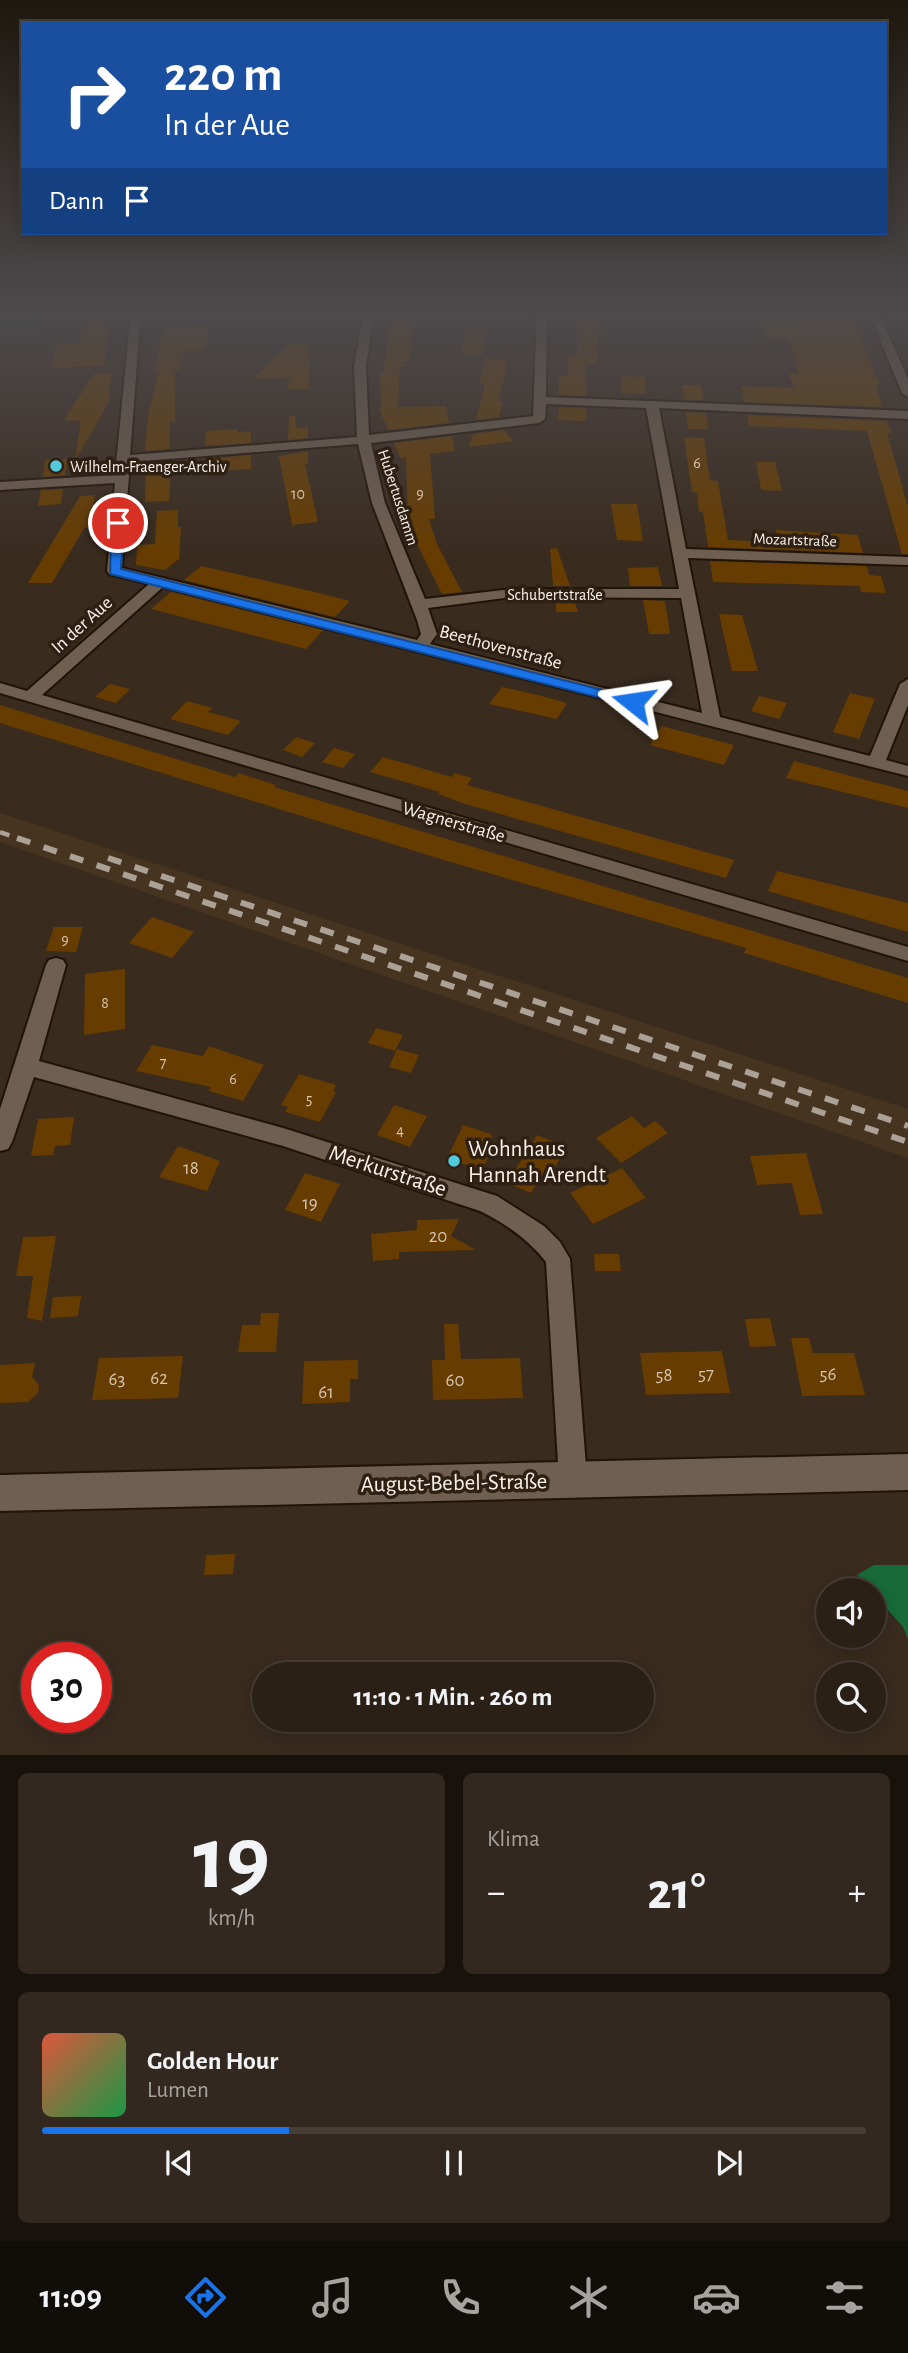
<!DOCTYPE html>
<html lang="de">
<meta charset="utf-8">
<style>
:root{--surface:#2b2016;--page:#33281f;--text:#f1f3f6;--muted:#a6a3a1;--line:#473e35;--accent:#1a73e8}
body{margin:0;font-family:"Alegreya Sans",sans-serif;background:var(--page);color:var(--text);height:100vh;display:flex;flex-direction:column;font-size:26px;white-space:nowrap}
*{box-sizing:border-box;margin:0}
p{font-size:23px;color:var(--muted)}
.icon{flex:none;width:38px;height:38px;fill:none;stroke:currentColor;stroke-width:2;stroke-linecap:round;stroke-linejoin:round}
.map{position:relative;height:1755px;overflow:hidden}
.details{display:flex;flex-direction:column;gap:18px;padding:18px;background:#18120c;flex:1}
.details>*{flex:none}
.top-card{position:absolute;left:21px;top:21px;width:866px;height:214px;border-radius:0px;box-shadow:0 4px 18px #0003,0 0 0 2px var(--line);background:#1a4fa0;color:#fff;overflow:hidden}
.controls{position:absolute;left:816px;top:1578px;display:grid;gap:14px}
.controls a{display:grid;place-items:center;width:70px;height:70px;border-radius:50%;background:var(--surface);box-shadow:0 4px 18px #0003,0 0 0 2px var(--line);font-size:35px}
.speed{position:absolute;left:21px;top:1642px;display:flex;gap:14px;font-size:35px;font-weight:700;text-align:center}
.speed>*{display:grid;place-content:center;width:91px;height:91px;border-radius:50%;background:var(--surface);box-shadow:0 4px 18px #0003,0 0 0 2px var(--line);line-height:1}
.speed .limit{border:10px solid #d22;background:#fff;color:#111}
.pin{position:absolute;display:grid;place-items:center;width:60px;height:60px;color:#fff;margin:-30px;border:4px solid #fff;border-radius:50%;box-shadow:0 2px 7px #0007}
.me{position:absolute;width:77px;margin:-38px;rotate:285deg;stroke-linejoin:round;filter:drop-shadow(0 0 5px #0008)}
.turn{display:flex;align-items:center;gap:24px;height:147px;padding:0 28px;font-size:32px}
.turn .icon{width:91px;height:91px;stroke-width:2.5}
.turn b{display:block;font-size:49px;line-height:60px}
.then{display:flex;align-items:center;height:66px;padding:0 28px;background:#0003;gap:14px;font-size:26px}
.big{font-size:52px;font-weight:700;line-height:1.1}
.details .card{flex:1;display:flex;flex-direction:column;justify-content:center;gap:10px;min-width:0;padding:0 24px;border-radius:10px;background:var(--page)}
.details .dial{align-items:center;gap:0}
.dial b{font-size:91px;line-height:1}
.song{display:flex;align-items:center;gap:21px}
.cover{width:84px;height:84px;border-radius:10px;background:linear-gradient(135deg,hsl(10 70% 55%),hsl(140 70% 35%))}
.played{height:7px;border-radius:4px;background:linear-gradient(90deg,var(--accent) 30%,var(--line) 30%)}
.keys{display:flex;justify-content:space-around;direction:ltr}
.heat{display:flex;justify-content:space-between;align-items:center;font-size:38px;direction:ltr}
.details .tiles{flex:1;display:grid;gap:18px;grid-template-columns:1fr 1fr}
.card:last-child{grid-column:span 2}
.trip{position:absolute;left:252px;top:1662px;width:402px;height:70px;border-radius:35px;background:var(--surface);box-shadow:0 4px 18px #0003,0 0 0 2px var(--line);font-weight:700;line-height:70px;text-align:center}
.tab-bar{display:flex;height:112px;justify-content:space-around;align-items:center;background:#110d09;color:var(--muted)}
.tab-bar .icon{width:49px;height:49px}
.tab-bar .current{color:var(--accent)}
.tab-bar b{font-size:32px;color:var(--text)}
.map>svg:first-child{display:block}
.built{fill:#463421}
.green{fill:#134e29}
.forest{fill:#176b39}
.building{fill:#673c00}
.lines{fill:none;stroke-linecap:round;stroke-linejoin:round}
.minor-casing{stroke:#201307;stroke-width:4}
.tertiary-casing{stroke:#201307;stroke-width:4}
.minor{fill:#6f5f50;fill-rule:evenodd}
.tertiary{fill:#6f5f50;fill-rule:evenodd}
.rail-far1{stroke:#aca196;stroke-width:4.5;stroke-dasharray:10 10;stroke-linecap:butt}
.rail{stroke:#aca196;stroke-width:6;stroke-dasharray:14 14;stroke-linecap:butt}
.route{fill:#1a73e8;stroke:#114b97;stroke-width:2}
.poi-dot{fill:#53cadc;stroke:#2e2114;stroke-width:2.5}
.labels{text-anchor:middle;stroke-width:7;stroke-linejoin:round;paint-order:stroke}
.number-label{font-size:16px;fill:#d5c4ae}
.far-poi-label{font-size:16px;fill:#faf1e8;stroke:#2e2114;text-anchor:start}
.far-street-label{font-size:16px;fill:#faf1e8;stroke:#2e2114}
.street-label{font-size:19px;fill:#faf1e8;stroke:#2e2114}
.near-number-label{font-size:19px;fill:#d5c4ae}
.near-poi-label{font-size:23px;fill:#faf1e8;stroke:#2e2114;text-anchor:start}
.near-street-label{font-size:23px;fill:#faf1e8;stroke:#2e2114}
</style>
<div class="map">
<svg width="908" height="1755" viewBox="0 0 908 1755">
<rect width="100%" height="100%" fill="#392b1e"/>
<polygon class="built" points="0,813 908,1109 908,1158 0,842"/>
<polygon class="green" points="0,311 42,311 38,329 0,331"/>
<polygon class="forest" points="874,1565 908,1565 908,1639 903,1627 857,1575"/>
<g class="building">
<polygon points="389,311 413,311 410,361 406,361 406,366 400,367 398,407 446,406 449,423 388,430 379,408 381,408 380,373 383,373 386,353"/>
<polygon points="578,311 601,311 601,332 597,332 597,365 586,365 586,396 559,395 559,376 568,376 568,353 577,354"/>
<polygon points="109,312 106,328 110,328 104,366 50,368 56,344 79,343 86,313"/>
<polygon points="797,316 852,317 880,385 876,385 882,407 744,402 741,386 794,388 789,374 798,374 789,339 766,338 762,321 798,322"/>
<polygon points="209,326 205,351 184,351 180,370 175,370 175,422 170,422 169,449 145,451 148,415 159,371 154,371 164,327"/>
<polygon points="465,331 485,331 483,355 462,355"/>
<polygon points="290,343 309,343 309,389 288,390 289,378 253,379"/>
<polygon points="485,359 508,359 499,401 503,401 499,417 476,420 485,384 479,383"/>
<polygon points="112,373 108,404 75,460 81,421 64,420 94,374"/>
<polygon points="621,376 645,377 646,394 622,393"/>
<polygon points="682,385 701,385 704,400 684,400"/>
<polygon points="559,407 586,408 586,421 558,420"/>
<polygon points="686,412 706,413 708,429 688,429"/>
<polygon points="747,415 887,421 891,433 887,433 908,507 908,554 902,554 867,431 749,426"/>
<polygon points="289,416 295,416 297,428 308,427 308,438 288,440"/>
<polygon points="237,429 237,432 251,431 251,443 205,446 206,431"/>
<polygon points="504,430 513,441 469,447 473,434"/>
<polygon points="452,436 455,451 430,454 435,519 429,519 437,544 462,592 442,594 414,538 408,521 406,457 400,458 394,443"/>
<polygon points="684,437 704,438 710,480 718,481 728,540 778,542 776,530 858,535 863,553 708,547 703,512 699,512 697,493 692,492"/>
<polygon points="308,451 308,464 305,464 318,522 292,525 279,456"/>
<polygon points="251,455 251,469 205,472 205,459"/>
<polygon points="68,459 65,475 43,477 45,460"/>
<polygon points="168,462 171,464 169,501 145,502 146,463"/>
<polygon points="756,462 775,462 782,491 761,490"/>
<polygon points="63,489 61,504 38,506 41,490"/>
<polygon points="95,495 91,527 84,528 52,583 28,583 80,496"/>
<polygon points="611,504 637,504 643,541 617,540"/>
<polygon points="178,510 178,527 181,527 179,559 165,570 136,565 137,545 155,544 157,511"/>
<polygon points="557,548 570,586 553,586 550,549"/>
<polygon points="710,561 867,566 869,575 881,576 886,593 861,592 860,586 713,582"/>
<polygon points="201,566 315,592 350,601 335,617 184,580"/>
<polygon points="658,567 662,586 630,586 628,568"/>
<polygon points="171,592 323,630 306,649 151,609"/>
<polygon points="555,600 574,600 578,612 556,612"/>
<polygon points="643,600 665,601 670,634 649,634"/>
<polygon points="719,614 742,615 758,671 732,671"/>
<polygon points="110,684 130,689 116,703 95,697"/>
<polygon points="502,687 538,695 567,703 557,719 489,704"/>
<polygon points="850,693 875,699 859,739 833,732"/>
<polygon points="759,696 787,703 779,719 751,711"/>
<polygon points="187,701 213,708 208,712 241,721 228,735 170,719"/>
<polygon points="0,705 235,777 238,773 276,785 274,787 908,978 908,1003 744,953 746,948 444,860 0,723"/>
<polygon points="661,726 704,737 734,745 724,765 650,745"/>
<polygon points="296,737 315,743 302,757 283,750"/>
<polygon points="334,748 355,754 343,768 322,762"/>
<polygon points="383,757 452,777 455,773 472,778 467,785 734,860 726,878 465,804 438,794 440,792 370,772"/>
<polygon points="794,761 908,791 908,808 786,778"/>
<polygon points="777,871 908,903 908,932 768,891"/>
<polygon points="152,917 194,932 172,958 129,943"/>
<polygon points="54,927 83,927 76,952 46,951"/>
<polygon points="125,969 125,1029 84,1035 85,974"/>
<polygon points="376,1028 403,1035 395,1051 368,1043"/>
<polygon points="152,1045 203,1056 209,1046 264,1065 243,1101 209,1091 211,1087 136,1071"/>
<polygon points="397,1049 419,1055 411,1073 389,1067"/>
<polygon points="299,1074 336,1085 333,1091 336,1092 320,1122 285,1112 288,1107 281,1105"/>
<polygon points="394,1105 427,1116 410,1147 377,1135"/>
<polygon points="632,1116 644,1128 655,1121 668,1133 621,1163 596,1138"/>
<polygon points="74,1117 70,1145 55,1146 53,1155 31,1156 38,1119"/>
<polygon points="463,1125 491,1134 493,1147 482,1170 447,1159"/>
<polygon points="537,1135 567,1147 553,1170 549,1164 531,1193 507,1183"/>
<polygon points="178,1146 220,1161 207,1191 159,1177"/>
<polygon points="806,1153 823,1214 800,1215 792,1183 757,1185 750,1156"/>
<polygon points="622,1168 646,1198 593,1224 570,1193"/>
<polygon points="305,1173 340,1184 321,1222 285,1210"/>
<polygon points="459,1219 451,1236 476,1250 399,1252 399,1259 373,1261 371,1234 417,1230 417,1220"/>
<polygon points="56,1236 42,1321 27,1318 33,1276 16,1276 23,1237"/>
<polygon points="594,1254 619,1254 621,1271 595,1271"/>
<polygon points="81,1296 78,1316 50,1318 53,1297"/>
<polygon points="261,1313 279,1313 276,1352 238,1352 242,1325 260,1325"/>
<polygon points="770,1318 776,1346 750,1347 745,1319"/>
<polygon points="444,1324 458,1324 461,1359 520,1358 523,1398 433,1400 432,1360 445,1360"/>
<polygon points="791,1338 809,1338 813,1353 854,1353 865,1395 802,1396"/>
<polygon points="722,1351 730,1393 646,1395 640,1353"/>
<polygon points="183,1356 178,1398 92,1400 99,1358"/>
<polygon points="358,1360 358,1379 350,1379 350,1402 302,1404 304,1361"/>
<polygon points="35,1363 32,1377 39,1385 38,1393 28,1402 0,1403 0,1365"/>
<polygon points="235,1554 233,1574 204,1575 206,1555"/>
</g>
<g class="lines">
<defs>
<g id="minor">
<path d="M 131,311 L 141,311 L 130,455 L 357,437 L 354,366 L 364,311 L 374,311 L 366,366 L 369,435 L 533,416 L 537,311 L 547,311 L 546,397 L 908,411 L 908,419 L 659,408 L 686,549 L 908,557 L 908,565 L 688,558 L 720,717 L 870,756 L 900,684 L 908,679 L 908,705 L 886,760 L 908,766 L 908,776 L 163,587 L 42,695 L 908,947 L 908,961 L 0,693 L 0,683 L 27,691 L 149,584 L 109,574 L 107,571 L 115,483 L 0,490 L 0,482 L 115,475 ZM 546,404 L 646,408 L 679,589 L 512,589 L 425,599 L 385,503 L 371,443 L 539,423 L 545,419 ZM 358,444 L 372,503 L 417,620 L 421,634 L 417,640 L 122,568 L 130,462 ZM 512,597 L 681,598 L 702,713 L 430,644 L 437,634 L 428,608 Z"/>
<polygon points="868,311 878,311 908,379 908,397 902,393"/>
<path d="M 56,958 L 63,960 L 66,965 L 39,1061 L 283,1128 L 497,1196 L 544,1226 L 560,1242 L 570,1259 L 587,1480 L 583,1490 L 573,1494 L 563,1490 L 559,1480 L 546,1262 C 528,1239 506,1224 480,1211 L 283,1146 L 34,1077 L 12,1142 L 8,1149 L 0,1151 L 0,1109 L 46,965 L 49,960 Z"/>
</g>
<polygon id="tertiary" points="908,1454 908,1490 0,1511 0,1475"/>
</defs>
<use href="#minor" class="minor-casing"/>
<use href="#tertiary" class="tertiary-casing"/>
<use href="#minor" class="minor"/>
<use href="#tertiary" class="tertiary"/>
<polyline class="rail-far1" points="0,832 22,840"/>
<g class="rail">
<polyline points="17,838 908,1142"/>
<polyline points="108,858 908,1126"/>
</g>
</g>
<linearGradient id="sky" x2="0" y2="1"><stop stop-color="#1f1810"/><stop offset="0.56" stop-color="#4e4a4c"/><stop offset="1" stop-color="#4e4a4c" stop-opacity="0"/></linearGradient>
<rect width="908" height="556" fill="url(#sky)"/>
<polygon class="route" points="118,520 124,523 121,569 638,699 640,702 633,706 110,574 112,523"/>
<g class="poi-dot">
<circle cx="56" cy="466" r="7"/>
<circle cx="454" cy="1161" r="7"/>
</g>
<g class="labels">
<g class="number-label">
<text x="697" y="468">6</text>
<text x="298" y="499">10</text>
<text x="420" y="499">9</text>
<text x="65" y="945">9</text>
<text x="105" y="1008">8</text>
<text x="163" y="1068">7</text>
<text x="233" y="1084">6</text>
<text x="309" y="1104">5</text>
<text x="400" y="1135">4</text>
</g>
<g class="far-poi-label">
<text x="70" y="472">Wilhelm-Fraenger-Archiv</text>
</g>
<g class="far-street-label">
<text transform="translate(399 497) rotate(72)" y="6">Hubertusdamm</text>
<text transform="translate(795 539) rotate(2)" y="6">Mozartstraße</text>
<text x="555" y="600">Schubertstraße</text>
</g>
<g class="street-label">
<text transform="translate(81 624) rotate(-42)" y="7">In der Aue</text>
<text transform="translate(501 646) rotate(15)" y="7">Beethovenstraße</text>
<text transform="translate(454 821) rotate(16)" y="7">Wagnerstraße</text>
</g>
<g class="near-number-label">
<text x="191" y="1174">18</text>
<text x="310" y="1209">19</text>
<text x="438" y="1242">20</text>
<text x="706" y="1380">57</text>
<text x="828" y="1380">56</text>
<text x="664" y="1381">58</text>
<text x="159" y="1384">62</text>
<text x="117" y="1385">63</text>
<text x="455" y="1386">60</text>
<text x="326" y="1398">61</text>
</g>
<g class="near-poi-label">
<text x="468" y="1156">Wohnhaus<tspan x="468" dy="26">Hannah Arendt</tspan></text>
</g>
<g class="near-street-label">
<text transform="translate(388 1170) rotate(18)" y="8">Merkurstraße</text>
<text transform="translate(454 1482) rotate(-1)" y="8">August-Bebel-Straße</text>
</g>
</g>
</svg>
<div class="controls">
<a><svg class="icon" aria-label="sound" viewBox="0 0 24 24"><path d="M4 9h4l5-4v14l-5-4H4zM17 9q2 3 0 6"/></svg></a>
<a><svg class="icon" aria-label="search" viewBox="0 0 24 24"><circle cx="10" cy="10" r="6"/><path d="M15 15l6 6"/></svg></a>
</div>
<div class="speed"><div class="limit">30</div></div>
<div class="pin" style="left:118px;top:523px;background:#d93025"><svg class="icon" aria-label="arrive" viewBox="0 0 24 24"><path d="M6 21V4h12l-3 4 3 4H6"/></svg></div>
<svg class="me" style="left:633px;top:702px" viewBox="-20 -20 40 40"><path d="M0-17L14 15 0 8-14 15z" fill="#1a73e8" stroke="#fff" stroke-width="4"/></svg>
<div class="trip">11:10 · 1 Min. · 260 m</div>
<div class="top-card">
<div class="turn"><svg class="icon" aria-label="right" viewBox="0 0 24 24"><path d="M7 20v-9h11M14 6l5 5-5 5"/></svg><div><b>220 m</b>In der Aue</div></div>
<div class="then">Dann<svg class="icon" aria-label="arrive" viewBox="0 0 24 24"><path d="M6 21V4h12l-3 4 3 4H6"/></svg></div>
</div>
</div>
<section class="details">
<div class="tiles">
<div class="card dial"><b>19</b><p>km/h</p></div>
<div class="card"><p>Klima</p>
<div class="heat"><a>−</a><b class="big">21°</b><a>+</a></div>
</div>
<div class="card">
<div class="song"><i class="cover"></i><div><b>Golden Hour</b><p>Lumen</p></div></div>
<div class="played"></div>
<div class="keys"><svg class="icon" aria-label="previous" viewBox="0 0 24 24"><path d="M18 5L8 12l10 7zM5 5v14"/></svg><svg class="icon" aria-label="pause" viewBox="0 0 24 24"><path d="M8 5v14M16 5v14"/></svg><svg class="icon" aria-label="next" viewBox="0 0 24 24"><path d="M6 5l10 7-10 7zM19 5v14"/></svg></div>
</div>
</div>
</section>
<nav class="tab-bar">
<b>11:09</b>
<svg class="icon current" aria-label="directions" viewBox="0 0 24 24"><path d="M12 3l9 9-9 9-9-9zM9 14v-3h6M13 9l2 2-2 2"/></svg>
<svg class="icon" aria-label="music" viewBox="0 0 24 24"><path d="M9 18V5l10-2v13"/><circle cx="6" cy="18" r="3"/><circle cx="16" cy="16" r="3"/></svg>
<svg class="icon" aria-label="phone" viewBox="0 0 24 24"><path d="M5 4h4l2 5-3 2q2 4 5 5l2-3 5 2v4C11 20 4 13 5 4z"/></svg>
<svg class="icon" aria-label="climate" viewBox="0 0 24 24"><path d="M12 3v18M4 7l16 10M4 17L20 7"/></svg>
<svg class="icon" aria-label="car" viewBox="0 0 24 24"><path d="M5 17H2v-5l4-1 3-4h7l3 4 3 1v5h-3M9 17h6M6 11h13"/><circle cx="7" cy="17" r="2"/><circle cx="17" cy="17" r="2"/></svg>
<svg class="icon" aria-label="filters" viewBox="0 0 24 24"><path d="M4 7h16M4 17h16"/><circle cx="9" cy="7" r="2"/><circle cx="15" cy="17" r="2"/></svg>
</nav>
